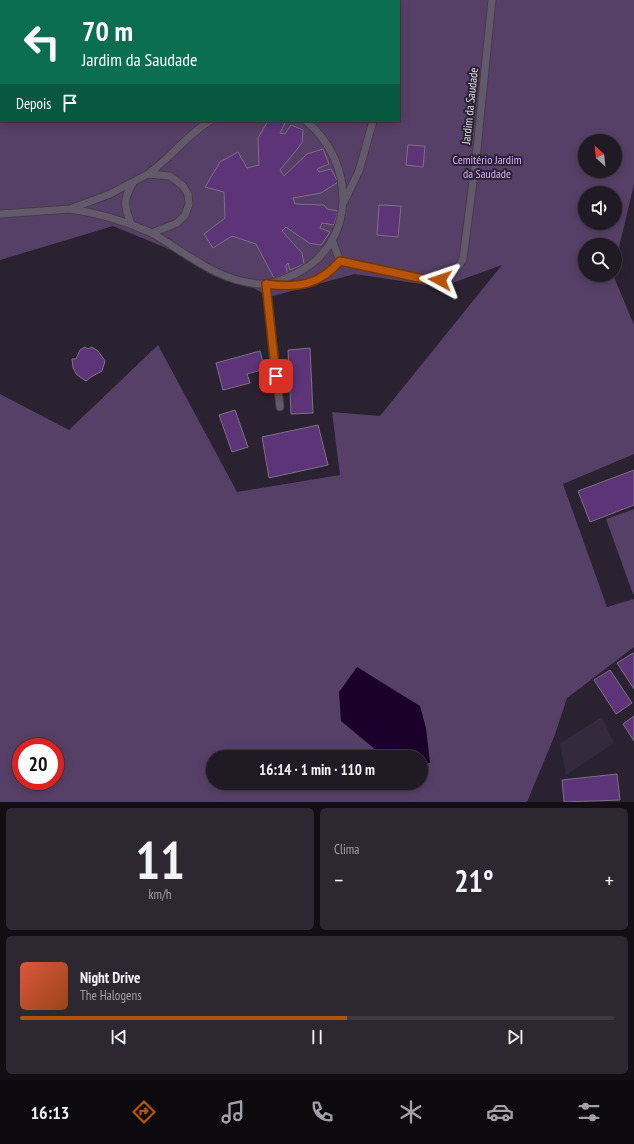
<!DOCTYPE html>
<html lang="pt">
<meta charset="utf-8">
<style>
:root{--surface:#201a25;--page:#2d2732;--text:#f1f3f6;--muted:#a2a1a7;--line:#3d3842;--accent:#b45309}
body{margin:0;font-family:"PT Sans Narrow",sans-serif;background:var(--page);color:var(--text);height:100vh;display:flex;flex-direction:column;font-size:15px;white-space:nowrap}
*{box-sizing:border-box;margin:0}
p{font-size:13px;color:var(--muted)}
.icon{flex:none;width:22px;height:22px;fill:none;stroke:currentColor;stroke-width:2;stroke-linecap:round;stroke-linejoin:round}
.map{position:relative;height:802px;overflow:hidden}
.side{display:flex;flex-direction:column;gap:6px;padding:6px;background:#120e14;flex:1}
.side>*{flex:none}
.hud{position:absolute;left:0px;top:0px;width:400px;height:122px;box-shadow:0 2px 10px #0003,0 0 0 1px var(--line);background:#0b6e4f;color:#fff;overflow:hidden}
.needle{width:26px;rotate:333deg}
.tools{position:absolute;left:578px;top:134px;display:grid;gap:8px}
.tools a{display:grid;place-items:center;width:44px;height:44px;border-radius:50%;background:var(--surface);box-shadow:0 2px 10px #0003,0 0 0 1px var(--line);font-size:20px}
.speed{position:absolute;left:12px;top:738px;display:flex;gap:8px;font-size:20px;font-weight:700;text-align:center}
.speed>*{display:grid;place-content:center;width:52px;height:52px;border-radius:50%;background:var(--surface);box-shadow:0 2px 10px #0003,0 0 0 1px var(--line);line-height:1}
.speed .limit{border:6px solid #d22;background:#fff;color:#111}
.pin{position:absolute;display:grid;place-items:center;width:34px;height:34px;color:#fff;margin:-17px;border-radius:8px;box-shadow:0 2px 6px #0006}
.me{position:absolute;width:44px;margin:-22px;rotate:275deg;stroke-linejoin:round;filter:drop-shadow(0 0 3px #0008)}
.turn{display:flex;align-items:center;gap:14px;height:84px;padding:0 16px;font-size:18px}
.turn .icon{width:52px;height:52px;stroke-width:2.5}
.turn b{display:block;font-size:28px;line-height:34px}
.then{display:flex;align-items:center;height:38px;padding:0 16px;background:#0003;gap:8px;font-size:15px}
.big{font-size:30px;font-weight:800;line-height:1.1}
.side .tile{flex:1;display:flex;flex-direction:column;justify-content:center;gap:6px;min-width:0;padding:0 14px;border-radius:6px;background:var(--page)}
.side .dial{align-items:center;gap:0}
.dial b{font-size:52px;line-height:1}
.song{display:flex;align-items:center;gap:12px}
.cover{width:48px;height:48px;border-radius:6px;background:linear-gradient(135deg,hsl(10 70% 55%),hsl(20 70% 35%))}
.played{height:4px;border-radius:2px;background:linear-gradient(90deg,var(--accent) 55%,var(--line) 55%)}
.keys{display:flex;justify-content:space-around;direction:ltr}
.heat{display:flex;justify-content:space-between;align-items:center;font-size:22px;direction:ltr}
.side .tiles{flex:1;display:grid;gap:6px;grid-template-columns:1fr 1fr}
.tile:last-child{grid-column:span 2}
.trip{position:absolute;left:206px;top:750px;width:222px;height:40px;border-radius:20px;background:var(--surface);box-shadow:0 2px 10px #0003,0 0 0 1px var(--line);font-weight:800;line-height:40px;text-align:center}
.dock{display:flex;height:64px;justify-content:space-around;align-items:center;background:#0d0a0f;color:var(--muted)}
.dock .icon{width:28px;height:28px}
.dock .current{color:var(--accent)}
.dock b{font-size:18px;color:var(--text)}
.map>svg:first-child{display:block}
.built{fill:#35293e}
.green{fill:#574067;fill-rule:evenodd}
.water{fill:#1b002b}
.building{fill:#5d3477;stroke:#7b7183}
.lines{fill:none;stroke-linecap:round;stroke-linejoin:round}
.lane-casing{stroke:#443d49;stroke-width:9}
.lane{stroke:#63596a;stroke-width:7}
.route-casing{stroke:#753606;stroke-width:10}
.route{stroke:#b45309;stroke-width:7}
.labels{text-anchor:middle;stroke-width:4;stroke-linejoin:round;paint-order:stroke}
.street-label{font-size:12px;fill:#e0dae5;stroke:#2a2231}
.park-label{font-size:12px;fill:#dcaffd;stroke:#2a2231}
</style>
<div class="map">
<svg width="634" height="802" viewBox="0 0 634 802">
<rect width="100%" height="100%" fill="#2a2231"/>
<polygon class="built" points="602,717 614,743 566,775 560,743"/>
<g class="green">
<path d="M 0,0 L 634,0 L 634,184 L 615,264 L 615,245 L 585,245 L 585,275 L 613,275 L 634,325 L 634,454 L 563,484 L 607,607 L 634,599 L 634,647 L 567,698 L 554,737 L 527,802 L 0,802 L 0,394 L 69,430 L 158,345 L 237,492 L 340,475 L 332,412 L 380,416 L 502,265 L 441,287 L 355,274 L 269,297 L 232,275 L 113,226 L 0,260 ZM 1,1 L 399,1 L 399,121 L 1,121 ZM 585,141 L 615,141 L 615,171 L 585,171 ZM 585,193 L 615,193 L 615,223 L 585,223 ZM 21,747 L 55,747 L 55,781 L 21,781 ZM 213,757 L 421,757 L 421,783 L 213,783 Z"/>
<polygon points="634,509 634,594 633,594 606,519"/>
</g>
<polygon class="water" points="357,667 420,706 426,728 430,763 421,763 421,757 388,757 382,755 341,721 339,692"/>
<g class="building">
<polygon points="268,121 280,121 285,123 280,133 285,134 291,125 303,130 302,143 280,170 284,176 307,154 323,149 329,164 317,169 319,172 331,169 338,182 321,193 293,198 295,204 324,205 327,209 338,211 334,225 322,223 320,228 330,232 321,245 309,243 286,227 282,231 302,253 304,264 290,270 288,263 286,265 287,273 274,278 256,244 232,236 213,248 204,234 225,218 224,192 205,187 220,162 238,152 247,168 259,165 258,138"/>
<polygon points="408,145 425,146 423,167 406,165"/>
<polygon points="379,205 401,206 398,237 377,235"/>
<polygon points="85,347 88,349 92,347 98,351 105,361 102,371 91,377 86,381 77,375 73,368 72,359 76,359 80,350"/>
<polygon points="310,348 313,413 291,414 288,350"/>
<polygon points="260,351 265,369 247,374 250,383 223,390 216,363"/>
<polygon points="235,410 248,447 232,452 219,415"/>
<polygon points="318,425 328,465 269,478 262,437"/>
<polygon points="634,470 634,505 590,522 578,491"/>
<polygon points="633,653 634,654 634,689 617,663"/>
<polygon points="610,670 632,703 616,714 594,680"/>
<polygon points="634,716 634,741 623,724"/>
<polygon points="617,774 620,800 564,802 562,780"/>
</g>
<g class="lines">
<defs>
<g id="lane">
<polyline points="375,1 375,0"/>
<polyline points="382,1 382,0"/>
<path d="M 148,174 C 170,158 187,135 210,121"/>
<polyline points="344,202 359,171 373,121"/>
<path d="M 0,214 L 70,209 L 110,194 L 148,174 L 170,176 L 183,186 L 188,194 L 189,204 L 185,215 L 177,223 L 152,233 C 125,221 99,213 70,209"/>
<path d="M 131,224 C 124,206 123,199 133,183"/>
<path d="M 152,233 C 186,253 221,284 264,284 C 274,284 286,278 295,274 C 358,244 356,162 306,121"/>
<polyline points="332,240 340,261"/>
<path d="M 340,261 L 428,280 C 445,280 455,274 463,259 L 476,159 L 492,0"/>
<path d="M 280,407 L 266,284 C 296,288 319,286 340,261"/>
</g>
</defs>
<use href="#lane" class="lane-casing"/>
<use href="#lane" class="lane"/>
</g>
<g class="lines">
<defs>
<path id="route" d="M 276,376 L 266,284 C 296,288 319,286 340,261 L 428,280 L 440,280"/>
</defs>
<use href="#route" class="route-casing"/>
<use href="#route" class="route"/>
</g>
<g class="labels">
<g class="street-label">
<text transform="translate(470 106) rotate(-84)" y="4">Jardim da Saudade</text>
</g>
<g class="park-label">
<text x="487" y="164">Cemitério Jardim<tspan x="487" dy="14">da Saudade</tspan></text>
</g>
</g>
</svg>
<div class="tools">
<a><svg class="needle" viewBox="-14 -14 28 28"><path d="M0-13l5 13h-10z" fill="#e53935"/><path d="M0 13l5-13h-10z" fill="#a2a1a7"/></svg></a>
<a><svg class="icon" aria-label="sound" viewBox="0 0 24 24"><path d="M4 9h4l5-4v14l-5-4H4zM17 9q2 3 0 6"/></svg></a>
<a><svg class="icon" aria-label="search" viewBox="0 0 24 24"><circle cx="10" cy="10" r="6"/><path d="M15 15l6 6"/></svg></a>
</div>
<div class="speed"><div class="limit">20</div></div>
<div class="pin" style="left:276px;top:376px;background:#d93025"><svg class="icon" aria-label="arrive" viewBox="0 0 24 24"><path d="M6 21V4h12l-3 4 3 4H6"/></svg></div>
<svg class="me" style="left:440px;top:280px" viewBox="-20 -20 40 40"><path d="M0-17L14 15 0 8-14 15z" fill="#b45309" stroke="#fff" stroke-width="4"/></svg>
<div class="trip">16:14 · 1 min · 110 m</div>
<div class="hud">
<div class="turn"><svg class="icon" aria-label="left" viewBox="0 0 24 24"><path d="M17 20v-9H6M10 6l-5 5 5 5"/></svg><div><b>70 m</b>Jardim da Saudade</div></div>
<div class="then">Depois<svg class="icon" aria-label="arrive" viewBox="0 0 24 24"><path d="M6 21V4h12l-3 4 3 4H6"/></svg></div>
</div>
</div>
<section class="side">
<div class="tiles">
<div class="tile dial"><b>11</b><p>km/h</p></div>
<div class="tile"><p>Clima</p>
<div class="heat"><a>−</a><b class="big">21°</b><a>+</a></div>
</div>
<div class="tile">
<div class="song"><i class="cover"></i><div><b>Night Drive</b><p>The Halogens</p></div></div>
<div class="played"></div>
<div class="keys"><svg class="icon" aria-label="previous" viewBox="0 0 24 24"><path d="M18 5L8 12l10 7zM5 5v14"/></svg><svg class="icon" aria-label="pause" viewBox="0 0 24 24"><path d="M8 5v14M16 5v14"/></svg><svg class="icon" aria-label="next" viewBox="0 0 24 24"><path d="M6 5l10 7-10 7zM19 5v14"/></svg></div>
</div>
</div>
</section>
<nav class="dock">
<b>16:13</b>
<svg class="icon current" aria-label="directions" viewBox="0 0 24 24"><path d="M12 3l9 9-9 9-9-9zM9 14v-3h6M13 9l2 2-2 2"/></svg>
<svg class="icon" aria-label="music" viewBox="0 0 24 24"><path d="M9 18V5l10-2v13"/><circle cx="6" cy="18" r="3"/><circle cx="16" cy="16" r="3"/></svg>
<svg class="icon" aria-label="phone" viewBox="0 0 24 24"><path d="M5 4h4l2 5-3 2q2 4 5 5l2-3 5 2v4C11 20 4 13 5 4z"/></svg>
<svg class="icon" aria-label="climate" viewBox="0 0 24 24"><path d="M12 3v18M4 7l16 10M4 17L20 7"/></svg>
<svg class="icon" aria-label="car" viewBox="0 0 24 24"><path d="M5 17H2v-5l4-1 3-4h7l3 4 3 1v5h-3M9 17h6M6 11h13"/><circle cx="7" cy="17" r="2"/><circle cx="17" cy="17" r="2"/></svg>
<svg class="icon" aria-label="filters" viewBox="0 0 24 24"><path d="M4 7h16M4 17h16"/><circle cx="9" cy="7" r="2"/><circle cx="15" cy="17" r="2"/></svg>
</nav>
